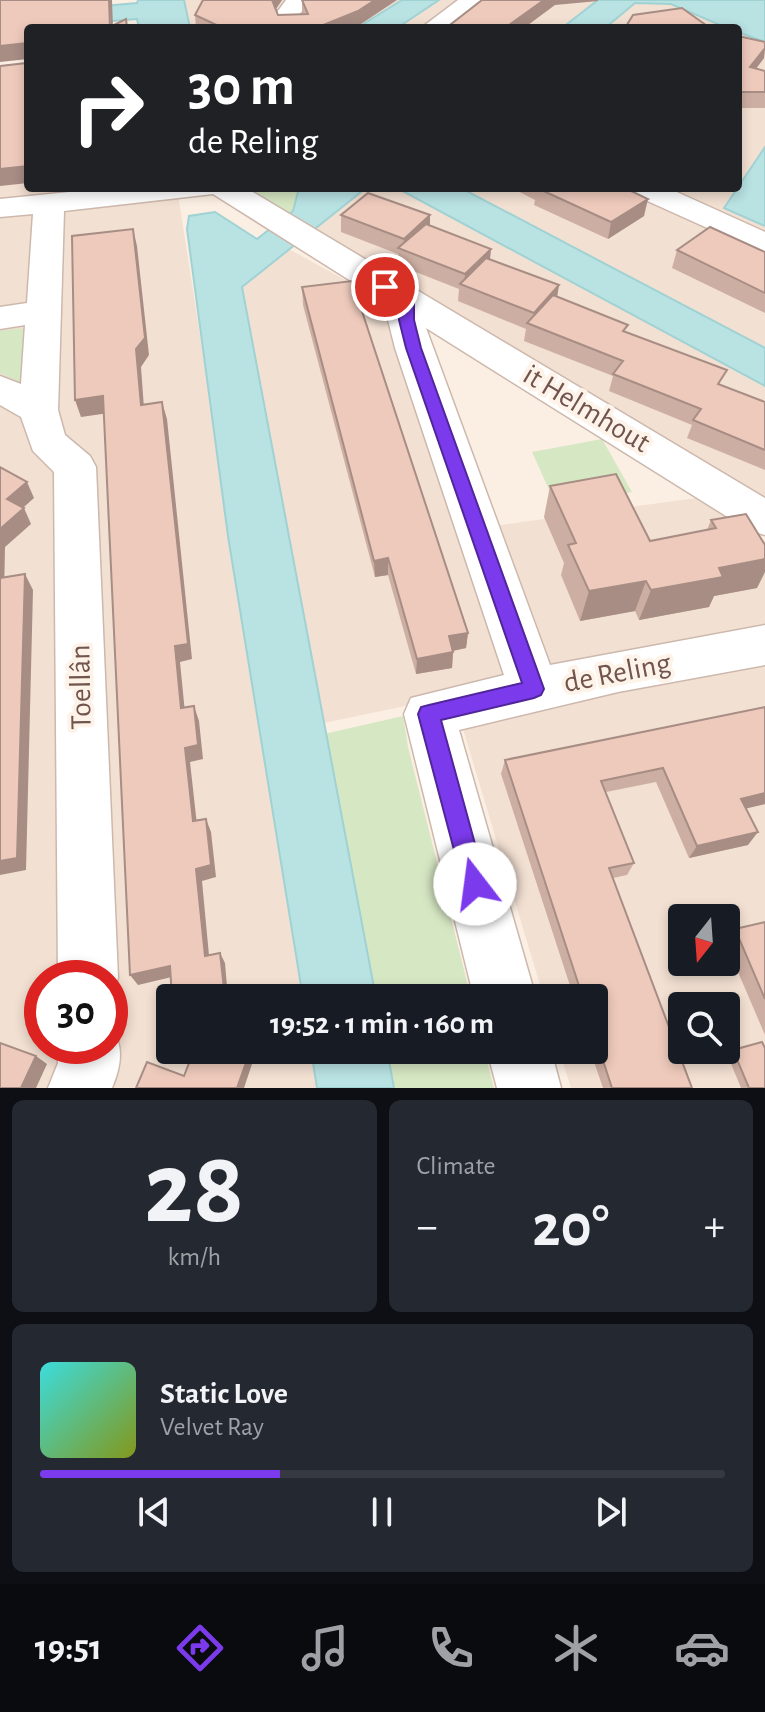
<!DOCTYPE html>
<meta charset="utf-8">
<style>
:root{--surface:#171b24;--page:#242831;--text:#f1f3f6;--muted:#9ea1a6;--line:#363941;--accent:#7c3aed}
body{margin:0;font-family:"Alegreya Sans",sans-serif;background:var(--page);color:var(--text);height:100vh;display:flex;flex-direction:column;font-size:30px;white-space:nowrap}
*{box-sizing:border-box;margin:0}
p{font-size:26px;color:var(--muted)}
.icon{flex:none;width:44px;height:44px;fill:none;stroke:currentColor;stroke-width:2;stroke-linecap:round;stroke-linejoin:round}
.map{position:relative;height:1088px;overflow:hidden}
.drawer{display:flex;flex-direction:column;gap:12px;padding:12px;background:#0d0f14;flex:1}
.drawer>*{flex:none}
.banner{position:absolute;left:24px;top:24px;width:718px;height:168px;border-radius:8px;box-shadow:0 4px 12px #0003;background:#202124;color:#fff;overflow:hidden}
.needle{width:52px;rotate:197deg}
.buttons{position:absolute;left:668px;top:904px;display:grid;gap:16px}
.buttons a{display:grid;place-items:center;width:72px;height:72px;border-radius:8px;background:var(--surface);box-shadow:0 4px 12px #0003;font-size:40px}
.speed{position:absolute;left:24px;top:960px;display:flex;gap:16px;font-size:40px;font-weight:700;text-align:center}
.speed>*{display:grid;place-content:center;width:104px;height:104px;border-radius:50%;background:var(--surface);box-shadow:0 4px 12px #0003;line-height:1}
.speed .limit{border:12px solid #d22;background:#fff;color:#111}
.pin{position:absolute;display:grid;place-items:center;width:68px;height:68px;color:#fff;margin:-34px;border:4px solid #fff;border-radius:50%;box-shadow:0 2px 8px #0007}
.me{position:absolute;width:88px;margin:-44px;rotate:345deg;stroke-linejoin:round;filter:drop-shadow(0 0 6px #0008)}
.turn{display:flex;align-items:center;gap:28px;height:168px;padding:0 32px;font-size:36px}
.turn .icon{width:104px;height:104px;stroke-width:2.5}
.turn b{display:block;font-size:56px;line-height:68px}
.big{font-size:60px;font-weight:700;line-height:1.1}
.drawer .tile{flex:1;display:flex;flex-direction:column;justify-content:center;gap:12px;min-width:0;padding:0 28px;border-radius:12px;background:var(--page)}
.drawer .dial{align-items:center;gap:0}
.dial b{font-size:104px;line-height:1}
.song{display:flex;align-items:center;gap:24px}
.cover{width:96px;height:96px;border-radius:12px;background:linear-gradient(135deg,hsl(180 70% 55%),hsl(70 70% 35%))}
.played{height:8px;border-radius:4px;background:linear-gradient(90deg,var(--accent) 35%,var(--line) 35%)}
.keys{display:flex;justify-content:space-around;direction:ltr}
.heat{display:flex;justify-content:space-between;align-items:center;font-size:44px;direction:ltr}
.drawer .tiles{flex:1;display:grid;gap:12px;grid-template-columns:1fr 1fr}
.tile:last-child{grid-column:span 2}
.trip{position:absolute;left:156px;top:984px;width:452px;height:80px;border-radius:8px;background:var(--surface);box-shadow:0 4px 12px #0003;font-weight:700;line-height:80px;text-align:center}
.tab-bar{display:flex;height:128px;justify-content:space-around;align-items:center;background:#090b0e;color:var(--muted)}
.tab-bar .icon{width:56px;height:56px}
.tab-bar .active{color:var(--accent)}
.tab-bar b{font-size:36px;color:var(--text)}
.map>svg:first-child{display:block}
.residential{fill:#f2e0d2;fill-rule:evenodd}
.green{fill:#d6e7c3}
.water{fill:#b9e2e3;stroke:#a0d2d4;stroke-width:2}
.lines{fill:none;stroke-linecap:round;stroke-linejoin:round}
.minor-casing{stroke:#cdb8ad;stroke-width:3}
.minor{fill:#fff;fill-rule:evenodd}
.wall{fill:#cdaea2}
.shaded-wall{fill:#a78d84}
.building{fill:#eecabc;stroke:#a78d84;stroke-width:2}
.route{fill:#7c3aed;stroke:#51269a;stroke-width:2}
.labels{text-anchor:middle;stroke-width:8;stroke-linejoin:round;paint-order:stroke}
.street-label{font-size:30px;fill:#71544b;stroke:#fef3e9}
</style>
<div class="map">
<svg width="765" height="1088" viewBox="0 0 765 1088">
<rect width="100%" height="100%" fill="#fbefe3"/>
<g class="residential">
<polygon points="180,0 598,0 563,28 186,28"/>
<polygon points="633,0 676,1 765,37 765,359 425,188 738,188 738,28 599,28"/>
<path d="M 28,137 L 28,188 L 177,188 L 304,998 L 170,998 L 170,1050 L 312,1050 L 318,1088 L 0,1088 L 0,140 ZM 42,978 L 110,978 L 110,1046 L 42,1046 Z"/>
<polygon points="363,188 403,188 765,378 765,503 313,227"/>
<path d="M 285,247 L 387,303 L 464,530 L 696,498 L 765,541 L 765,1088 L 571,1088 L 559,1050 L 594,1050 L 594,998 L 544,998 L 453,696 L 314,725 L 235,286 ZM 682,918 L 726,918 L 726,962 L 682,962 ZM 682,1006 L 726,1006 L 726,1050 L 682,1050 Z"/>
</g>
<g class="green">
<polygon points="232,188 299,188 293,211 288,215"/>
<polygon points="23,328 22,383 0,373 0,331"/>
<polygon points="602,439 632,492 556,505 532,452"/>
<polygon points="403,716 408,747 471,998 376,998 324,734"/>
<polygon points="387,1050 484,1050 494,1088 394,1088"/>
</g>
<g class="water">
<polygon points="138,0 184,0 190,28 139,28 137,19 28,28 0,15 137,3"/>
<polygon points="402,0 439,0 397,28 357,28"/>
<polygon points="598,0 765,0 765,42 738,32 738,28 727,28 671,4 635,3 605,28 562,28"/>
<polygon points="765,147 765,226 724,208"/>
<polygon points="299,188 366,188 242,287 376,998 303,998 228,536 187,229 189,216 215,212 257,239 293,211"/>
<polygon points="397,188 461,188 765,348 765,386"/>
<polygon points="311,1050 387,1050 394,1088 317,1088"/>
</g>
<g class="lines">
<defs>
<g id="minor">
<polygon points="286,0 310,0 299,15 306,28 282,28 275,15"/>
<polygon points="458,0 485,0 449,28 421,28"/>
<polygon points="109,188 246,188 765,498 765,535 750,531 426,328 550,665 765,625 765,665 618,692 459,730 536,998 474,998 404,714 411,698 504,675 395,348 388,320 389,305 213,194 64,211 58,410 65,435 90,456 96,467 118,978 110,998 110,978 58,978 54,472 33,451 21,417 0,405 0,376 21,384 25,325 0,329 0,307 27,303 33,214 0,217 0,199"/>
<polygon points="628,188 668,188 765,232 765,254 632,194"/>
<path d="M 110,1023 C 124,1046 122,1064 112,1088 L 48,1088 L 58,1063 L 57,1046 L 110,1046 Z"/>
<polygon points="487,1050 551,1050 561,1088 497,1088"/>
</g>
</defs>
<use href="#minor" class="minor-casing"/>
<use href="#minor" class="minor"/>
</g>
<g class="wall">
<polygon points="203,0 282,0 276,9 278,15 302,14 302,0 358,26 353,28 196,28 195,15"/>
<polygon points="738,36 765,42 764,58 756,69 765,71 765,108 738,108"/>
<polygon points="512,188 625,188 644,216 608,239 534,205 535,200"/>
<polygon points="341,215 430,215 430,225 491,249 490,260 559,285 557,297 626,332 721,385 765,402 765,470 687,438 692,425 609,391 613,376 524,341 526,329 458,301 459,289 398,265 398,254 341,232"/>
<polygon points="677,250 765,252 765,313 672,268"/>
<polygon points="302,287 468,633 466,648 453,651 452,668 416,674 388,575 375,577 303,305"/>
<polygon points="550,486 650,541 707,530 711,520 757,588 714,596 709,607 639,620 635,611 580,621 561,575 564,563 544,517"/>
<polygon points="765,707 765,804 746,808 748,845 689,858 656,782 606,792 634,863 627,875 613,878 692,1088 603,1088 590,1050 594,1050 594,998 574,998 501,774 505,760"/>
<polygon points="765,922 765,1035 726,944 726,938 735,929"/>
<polygon points="733,1050 765,1088 741,1088 727,1054"/>
</g>
<g class="shaded-wall">
<polygon points="109,0 112,0 113,28 111,28"/>
<polygon points="271,0 282,0 273,13"/>
<polygon points="375,0 397,0 358,26 353,28 316,28"/>
<polygon points="544,0 598,0 598,1 555,5 524,28 505,28"/>
<polygon points="26,43 28,59 0,62 0,46"/>
<polygon points="765,48 764,58 745,83 750,67"/>
<polygon points="28,166 28,183 0,186 0,169"/>
<polygon points="648,199 644,216 608,239 611,222"/>
<polygon points="430,215 430,232 403,250 404,239"/>
<polygon points="133,229 137,246 149,355 141,367 145,422 141,405 136,349"/>
<polygon points="491,249 489,266 464,286 465,274"/>
<polygon points="559,285 556,303 532,325 534,313"/>
<polygon points="103,396 109,413 81,417 75,400"/>
<polygon points="162,402 167,419 192,659 180,662 186,723 181,708 175,646"/>
<polygon points="27,482 34,498 15,515 7,499"/>
<polygon points="24,508 31,524 5,547 4,595 0,588 0,529"/>
<polygon points="388,558 388,575 375,577 374,561"/>
<polygon points="765,559 765,572 757,588 714,596 709,607 639,620 651,590 719,568"/>
<polygon points="25,574 33,590 26,870 0,875 0,861"/>
<polygon points="646,581 635,611 580,621 589,591"/>
<polygon points="468,633 466,648 447,652 449,636"/>
<polygon points="453,652 452,668 416,674 417,659"/>
<polygon points="194,706 199,721 203,759 190,762 198,834 193,821 185,748"/>
<polygon points="765,793 765,804 732,812 741,799"/>
<polygon points="206,819 211,832 216,877 202,881 210,966 205,956 196,869"/>
<polygon points="758,832 748,845 689,858 697,846"/>
<polygon points="220,953 225,963 228,998 186,998"/>
<polygon points="170,966 176,976 138,985 130,975"/>
<polygon points="36,1056 47,1064 36,1088 21,1088"/>
<polygon points="248,1057 252,1064 244,1088 237,1088"/>
</g>
<g class="building">
<polygon points="0,0 109,0 110,27 126,19 127,28 28,28 28,166 0,169 0,66 26,63 26,43 0,46"/>
<polygon points="203,0 272,0 278,15 308,14 302,0 375,0 358,11 316,28 223,28 195,15"/>
<polygon points="482,0 544,0 505,28 446,28"/>
<polygon points="682,8 710,28 625,28 633,15"/>
<polygon points="738,36 765,42 765,48 750,67 765,71 765,92 738,92"/>
<polygon points="537,188 625,188 648,199 611,222"/>
<polygon points="368,193 430,215 404,239 341,215"/>
<polygon points="426,224 491,249 465,274 398,248"/>
<polygon points="710,227 765,252 765,293 677,250"/>
<polygon points="133,229 145,338 136,349 141,405 162,402 188,644 175,646 181,708 194,706 198,745 185,748 189,784 193,821 206,819 211,865 196,869 205,956 220,953 224,989 186,998 172,998 170,966 130,975 103,396 75,400 72,236"/>
<polygon points="486,258 559,285 534,313 460,284"/>
<polygon points="352,281 468,633 449,636 453,652 417,659 388,558 374,561 302,287"/>
<polygon points="553,295 628,325 623,331 727,370 718,384 765,402 765,450 693,420 701,409 613,374 623,361 527,323"/>
<polygon points="0,467 27,482 7,499 24,508 0,529"/>
<polygon points="616,474 650,541 716,528 711,520 746,514 765,545 765,559 719,568 723,577 651,590 646,581 589,591 568,545 576,543 550,486"/>
<polygon points="25,574 17,858 0,861 0,578"/>
<polygon points="765,707 765,793 741,799 758,832 697,846 663,768 601,781 634,863 609,868 692,1088 612,1088 594,1033 594,998 583,998 505,760"/>
<polygon points="765,922 765,999 735,929"/>
<polygon points="762,1042 765,1048 765,1088 749,1088 733,1050"/>
<polygon points="0,1043 36,1056 21,1088 0,1088"/>
<polygon points="194,1050 229,1050 248,1057 237,1088 136,1088 147,1062 184,1076"/>
</g>
<polygon class="route" points="385,283 414,301 414,320 421,348 544,689 541,695 534,698 441,720 486,884 483,893 475,896 466,893 463,884 418,714 421,707 429,705 522,683 406,348 399,320 400,303 378,287"/>
<g class="labels">
<g class="street-label">
<text transform="translate(587 408) rotate(31)" y="10">it Helmhout</text>
<text transform="translate(617 672) rotate(-11)" y="10">de Reling</text>
<text transform="translate(80 687) rotate(-91)" y="10">Toellân</text>
</g>
</g>
</svg>
<div class="buttons">
<a><svg class="needle" viewBox="-14 -14 28 28"><path d="M0-13l5 13h-10z" fill="#e53935"/><path d="M0 13l5-13h-10z" fill="#9ea1a6"/></svg></a>
<a><svg class="icon" aria-label="search" viewBox="0 0 24 24"><circle cx="10" cy="10" r="6"/><path d="M15 15l6 6"/></svg></a>
</div>
<div class="speed"><div class="limit">30</div></div>
<div class="pin" style="left:385px;top:287px;background:#d93025"><svg class="icon" aria-label="arrive" viewBox="0 0 24 24"><path d="M6 21V4h12l-3 4 3 4H6"/></svg></div>
<svg class="me" style="left:475px;top:884px" viewBox="-20 -20 40 40"><circle r="19" fill="#fff"/><path d="M0-13L10 11 0 6-10 11z" fill="#7c3aed"/></svg>
<div class="trip">19:52 · 1 min · 160 m</div>
<div class="banner">
<div class="turn"><svg class="icon" aria-label="right" viewBox="0 0 24 24"><path d="M7 20v-9h11M14 6l5 5-5 5"/></svg><div><b>30 m</b>de Reling</div></div>
</div>
</div>
<section class="drawer">
<div class="tiles">
<div class="tile dial"><b>28</b><p>km/h</p></div>
<div class="tile"><p>Climate</p>
<div class="heat"><a>−</a><b class="big">20°</b><a>+</a></div>
</div>
<div class="tile">
<div class="song"><i class="cover"></i><div><b>Static Love</b><p>Velvet Ray</p></div></div>
<div class="played"></div>
<div class="keys"><svg class="icon" aria-label="previous" viewBox="0 0 24 24"><path d="M18 5L8 12l10 7zM5 5v14"/></svg><svg class="icon" aria-label="pause" viewBox="0 0 24 24"><path d="M8 5v14M16 5v14"/></svg><svg class="icon" aria-label="next" viewBox="0 0 24 24"><path d="M6 5l10 7-10 7zM19 5v14"/></svg></div>
</div>
</div>
</section>
<nav class="tab-bar">
<b>19:51</b>
<svg class="icon active" aria-label="directions" viewBox="0 0 24 24"><path d="M12 3l9 9-9 9-9-9zM9 14v-3h6M13 9l2 2-2 2"/></svg>
<svg class="icon" aria-label="music" viewBox="0 0 24 24"><path d="M9 18V5l10-2v13"/><circle cx="6" cy="18" r="3"/><circle cx="16" cy="16" r="3"/></svg>
<svg class="icon" aria-label="phone" viewBox="0 0 24 24"><path d="M5 4h4l2 5-3 2q2 4 5 5l2-3 5 2v4C11 20 4 13 5 4z"/></svg>
<svg class="icon" aria-label="climate" viewBox="0 0 24 24"><path d="M12 3v18M4 7l16 10M4 17L20 7"/></svg>
<svg class="icon" aria-label="car" viewBox="0 0 24 24"><path d="M5 17H2v-5l4-1 3-4h7l3 4 3 1v5h-3M9 17h6M6 11h13"/><circle cx="7" cy="17" r="2"/><circle cx="17" cy="17" r="2"/></svg>
</nav>
